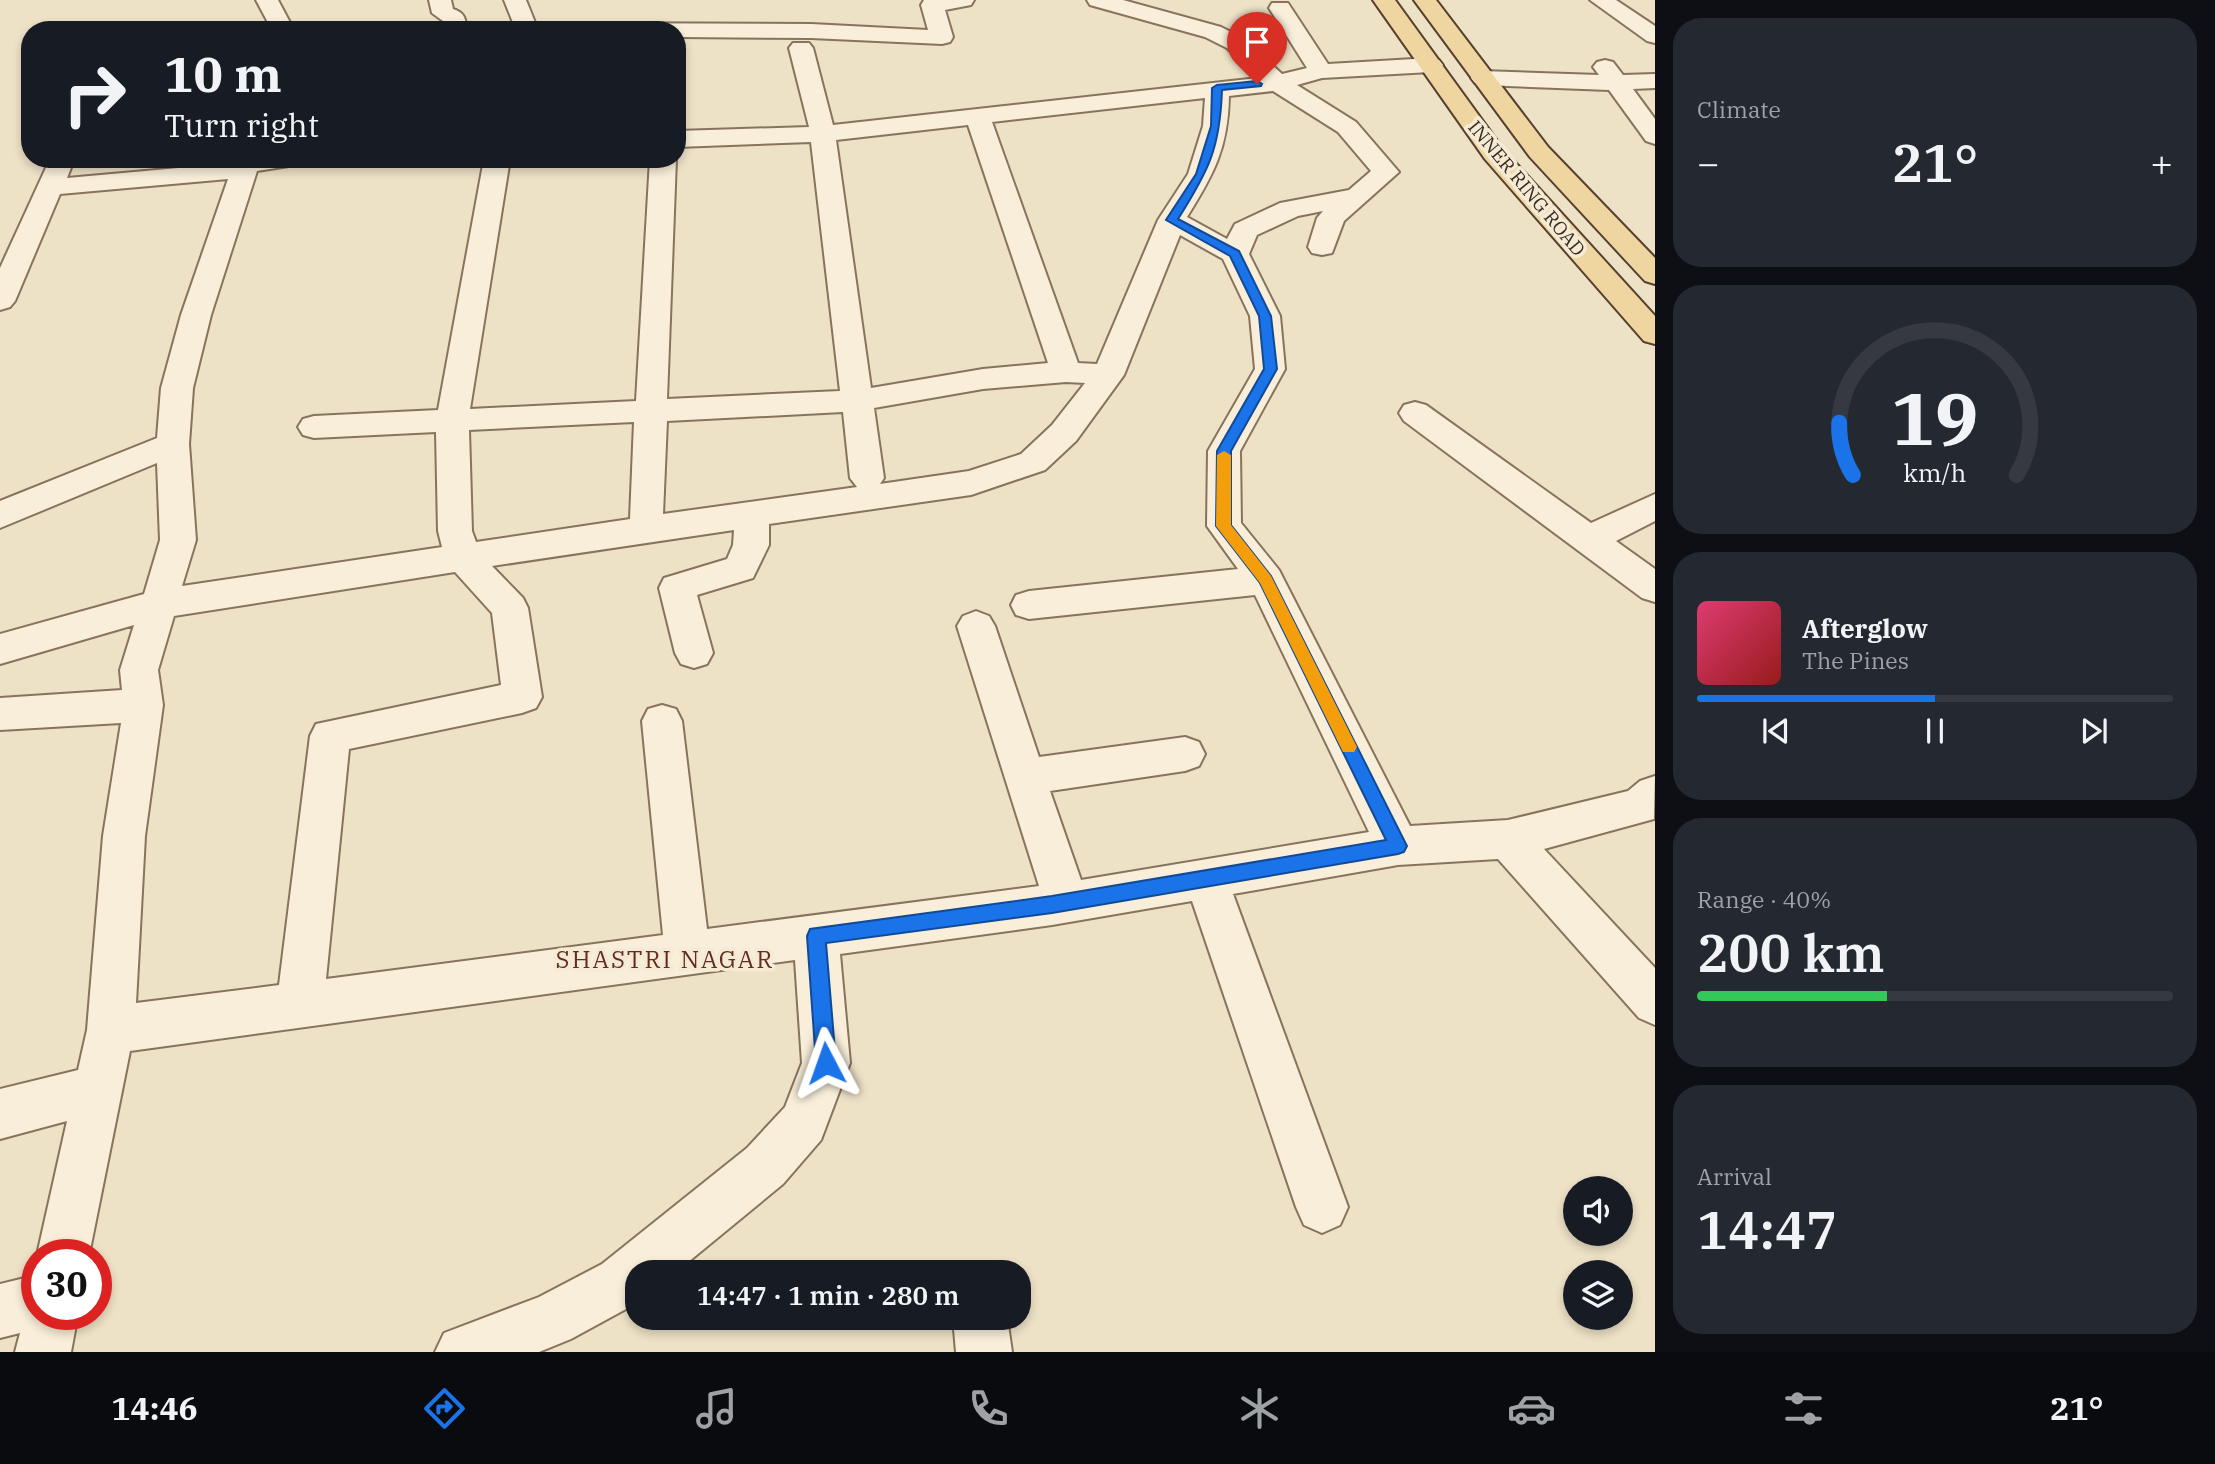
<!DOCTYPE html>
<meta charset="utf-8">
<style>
:root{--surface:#171b24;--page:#242831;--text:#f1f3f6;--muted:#9ea1a6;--line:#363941;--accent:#1a73e8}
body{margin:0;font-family:"IBM Plex Serif",serif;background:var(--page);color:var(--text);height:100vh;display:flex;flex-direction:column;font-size:26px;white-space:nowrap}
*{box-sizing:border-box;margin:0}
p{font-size:23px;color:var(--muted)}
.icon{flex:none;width:38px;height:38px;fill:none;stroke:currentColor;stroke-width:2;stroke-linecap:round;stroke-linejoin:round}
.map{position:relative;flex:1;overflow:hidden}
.side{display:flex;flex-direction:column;gap:18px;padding:18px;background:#0d0f14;width:560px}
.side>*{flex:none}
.banner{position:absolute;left:21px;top:21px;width:665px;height:147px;border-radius:28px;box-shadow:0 4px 10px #0003;background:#171b24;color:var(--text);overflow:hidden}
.fabs{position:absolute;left:1563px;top:1176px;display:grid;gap:14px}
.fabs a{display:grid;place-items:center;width:70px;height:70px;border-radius:50%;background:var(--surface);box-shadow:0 4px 10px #0003;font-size:35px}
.speed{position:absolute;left:21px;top:1239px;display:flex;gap:14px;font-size:35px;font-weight:700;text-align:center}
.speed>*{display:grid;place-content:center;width:91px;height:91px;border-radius:50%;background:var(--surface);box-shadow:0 4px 10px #0003;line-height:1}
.speed .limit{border:10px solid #d22;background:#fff;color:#111}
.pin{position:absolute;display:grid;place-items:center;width:60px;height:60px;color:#fff;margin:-72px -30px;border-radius:50% 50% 50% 0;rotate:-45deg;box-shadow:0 0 7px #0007}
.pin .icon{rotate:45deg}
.me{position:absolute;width:77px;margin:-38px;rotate:356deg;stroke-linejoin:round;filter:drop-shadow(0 0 5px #0008)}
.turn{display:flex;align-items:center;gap:24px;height:147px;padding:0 28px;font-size:32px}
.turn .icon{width:91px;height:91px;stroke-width:2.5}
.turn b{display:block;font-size:49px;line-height:60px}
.big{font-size:52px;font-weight:600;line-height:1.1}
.side .widget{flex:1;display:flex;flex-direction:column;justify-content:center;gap:10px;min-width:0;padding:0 24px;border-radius:28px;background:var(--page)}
.side .dial{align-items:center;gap:0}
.dial svg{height:182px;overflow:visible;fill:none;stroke:var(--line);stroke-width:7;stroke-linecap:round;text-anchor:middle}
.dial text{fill:var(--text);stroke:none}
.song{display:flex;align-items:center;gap:21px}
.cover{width:84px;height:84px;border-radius:10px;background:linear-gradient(135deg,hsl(340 70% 55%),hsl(0 70% 35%))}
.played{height:7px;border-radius:4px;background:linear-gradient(90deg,var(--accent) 50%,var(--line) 50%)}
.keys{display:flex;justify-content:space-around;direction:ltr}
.heat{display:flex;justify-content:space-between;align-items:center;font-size:38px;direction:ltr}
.charge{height:10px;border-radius:5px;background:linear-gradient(90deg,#34c759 40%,var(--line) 0)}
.trip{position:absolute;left:625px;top:1260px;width:406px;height:70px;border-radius:28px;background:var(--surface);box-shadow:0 4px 10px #0003;font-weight:600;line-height:70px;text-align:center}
.menu{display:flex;height:112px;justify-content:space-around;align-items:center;background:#090b0e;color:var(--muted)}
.menu .icon{width:49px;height:49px}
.menu .active{color:var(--accent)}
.menu b{font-size:32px;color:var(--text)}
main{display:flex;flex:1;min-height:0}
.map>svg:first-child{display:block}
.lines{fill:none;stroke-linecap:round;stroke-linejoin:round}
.minor-casing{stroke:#88735c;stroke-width:4}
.major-casing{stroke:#564130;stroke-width:4}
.minor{fill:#f8eed9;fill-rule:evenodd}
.major{fill:#efd59f;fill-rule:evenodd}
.route{fill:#1a73e8;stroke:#114b97;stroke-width:2}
.slow{fill:#f59e0b}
.labels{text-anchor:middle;stroke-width:7;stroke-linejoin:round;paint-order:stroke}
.far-street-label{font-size:19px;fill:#392b1f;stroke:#f5ebd5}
.neighbourhood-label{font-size:24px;letter-spacing:2px;fill:#652d20;stroke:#f5ebd5}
</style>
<main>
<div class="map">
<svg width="1655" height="1352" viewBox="0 0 1655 1352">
<rect width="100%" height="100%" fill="#ede1c6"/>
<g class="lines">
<defs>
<g id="minor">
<polygon points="256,0 278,0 294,30 272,30"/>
<path d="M 429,0 L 451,0 L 453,9 C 465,13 465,18 467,30 L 445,30 L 443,21 L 432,13 Z"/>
<polygon points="504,0 526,0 538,30 516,30"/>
<polygon points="924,0 974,0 971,5 945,10 953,37 950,42 942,44 811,38 677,37 677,30 555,30 558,25 566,23 811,24 928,30 921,5"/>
<path d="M 1087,0 L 1123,0 L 1221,27 L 1243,38 L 1282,74 L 1307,68 L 1269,8 L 1272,3 L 1288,3 L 1328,64 L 1431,58 L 1439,60 L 1443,65 L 1439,70 L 1431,72 L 1322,78 L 1297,85 L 1356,122 L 1399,172 L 1344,221 L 1332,253 L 1322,255 L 1312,253 L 1308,247 L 1317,218 L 1323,211 L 1298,216 L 1257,235 L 1249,254 L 1280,316 L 1285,369 L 1240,451 L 1241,523 L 1279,570 L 1410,826 L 1508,820 L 1628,791 L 1640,781 L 1655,776 L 1654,819 L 1544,849 L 1655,968 L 1655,1025 L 1639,1018 L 1498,859 L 1398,865 L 1233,894 L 1348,1207 L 1340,1225 L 1322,1233 L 1304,1225 L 1296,1207 L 1192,901 L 1052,925 L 840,954 L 850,1063 L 821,1140 L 783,1184 L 676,1272 L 637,1272 L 637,1303 L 571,1339 L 539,1352 L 435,1352 L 444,1333 L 539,1297 L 602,1264 L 747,1148 L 785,1107 L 802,1063 L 795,960 L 130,1051 L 89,1255 L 37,1255 L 67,1121 L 0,1139 L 0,1089 L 78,1070 L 87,1030 L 103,836 L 121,723 L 0,730 L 0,698 L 122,690 L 120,670 L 134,625 L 0,664 L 0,634 L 144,594 L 160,540 L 157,463 L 0,528 L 0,501 L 157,438 L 161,388 L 181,315 L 228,179 L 60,194 L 15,301 L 10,307 L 0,310 L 0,268 L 50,159 L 68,159 L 72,165 L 67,178 L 234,163 L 235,159 L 306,159 L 302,164 L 257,171 L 211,315 L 193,388 L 189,444 L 196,540 L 182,586 L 442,547 L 438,531 L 436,432 L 314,438 L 303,435 L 298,427 L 303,419 L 314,416 L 438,410 L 484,159 L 510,159 L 470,409 L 636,401 L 650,159 L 676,159 L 667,399 L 840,391 L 811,142 L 677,147 L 677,131 L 809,127 L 789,48 L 793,43 L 809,43 L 813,48 L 833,125 L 1258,78 L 1227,48 L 1205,37 L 1090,5 ZM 1273,91 L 1338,132 L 1371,171 L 1349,190 L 1280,203 L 1235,224 L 1227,239 L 1187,217 C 1214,174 1228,148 1229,96 ZM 1205,98 L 1203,126 L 1188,174 L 1158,220 L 1097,364 L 1078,363 L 992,122 ZM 968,125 L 1048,363 L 983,369 L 871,388 L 836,140 ZM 1180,235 L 1223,259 L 1250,316 L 1255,369 L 1208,451 L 1207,526 L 1238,569 L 1029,591 L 1016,595 L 1011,605 L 1016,615 L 1029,619 L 1255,595 L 1369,832 L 1081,880 L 1050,791 L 1185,771 L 1199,766 L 1205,754 L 1199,742 L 1185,737 L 1039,757 L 995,626 L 989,616 L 976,611 L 963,616 L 957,626 L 1039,886 L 707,929 L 682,721 L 676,709 L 662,705 L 648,709 L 642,721 L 663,935 L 326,979 L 349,749 L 522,713 L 536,708 L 542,697 L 528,608 L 523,598 L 492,566 L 734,530 L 733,545 L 727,559 L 664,578 L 659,588 L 675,653 L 681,664 L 694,668 L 707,664 L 713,653 L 697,595 L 753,578 L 769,545 L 769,524 L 971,495 L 1045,470 L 1076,441 L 1124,375 ZM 1066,382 L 1085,383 L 1052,425 L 1021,454 L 969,471 L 880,484 L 884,478 L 874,408 L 983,389 ZM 843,412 L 850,478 L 857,487 L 663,514 L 667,421 ZM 634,422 L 630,519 L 476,542 L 472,531 L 469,430 ZM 455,572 L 492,613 L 501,685 L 316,724 L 310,736 L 279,985 L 136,1003 L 145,836 L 163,705 L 158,670 L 174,616 Z"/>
<polygon points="1590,0 1616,0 1655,26 1655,43 1647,41"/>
<polygon points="1605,60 1613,62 1623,75 1655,74 1655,88 1633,89 1655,119 1655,144 1646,141 1609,90 1483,85 1475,83 1471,78 1475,73 1483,71 1599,75 1593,67 1597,62"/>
<polygon points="1415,402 1426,405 1591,523 1655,494 1655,521 1616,541 1655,569 1655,602 1642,598 1404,421 1399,413 1404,405"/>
<polygon points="37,1275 37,1314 78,1314 71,1352 15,1352 20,1333 0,1338 0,1284"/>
<polygon points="953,1318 1007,1318 1012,1352 956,1352"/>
</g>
<g id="major">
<polygon points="1373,0 1395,0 1503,149 1655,316 1655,344 1644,341 1485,159"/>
<polygon points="1414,0 1436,0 1548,147 1655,258 1655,284 1645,281 1530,157"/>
</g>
</defs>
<use href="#minor" class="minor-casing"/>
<use href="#major" class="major-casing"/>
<use href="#minor" class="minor"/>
<use href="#major" class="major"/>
</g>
<path class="route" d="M 1257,81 L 1262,84 L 1261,86 L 1222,90 C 1220,148 1209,170 1178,219 L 1239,251 L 1271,316 L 1277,369 L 1231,451 L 1231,525 L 1271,576 L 1407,846 L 1404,852 L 1398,854 L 1052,913 L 826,943 L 836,1063 L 833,1070 L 826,1073 L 819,1070 L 816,1063 L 807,936 L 810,929 L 1052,896 L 1386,840 L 1260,583 L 1216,526 L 1217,451 L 1264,369 L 1259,316 L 1230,256 L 1166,220 L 1196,174 L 1211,126 L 1212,88 L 1217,85 Z"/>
<polygon class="slow" points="1224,451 1231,455 1231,525 1271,576 1357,747 1354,752 1343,752 1260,583 1216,526 1217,455"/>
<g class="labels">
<g class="far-street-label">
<text transform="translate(1527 188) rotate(50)" y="7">INNER RING ROAD</text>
</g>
<g class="neighbourhood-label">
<text x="665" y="968">SHASTRI NAGAR</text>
</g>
</g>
</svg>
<div class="fabs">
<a><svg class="icon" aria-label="sound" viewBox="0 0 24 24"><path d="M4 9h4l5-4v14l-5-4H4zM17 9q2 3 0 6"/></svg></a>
<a><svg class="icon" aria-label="layers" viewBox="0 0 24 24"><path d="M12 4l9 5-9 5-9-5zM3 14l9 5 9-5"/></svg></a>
</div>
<div class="speed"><div class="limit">30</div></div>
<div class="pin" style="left:1257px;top:84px;background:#d93025"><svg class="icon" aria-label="arrive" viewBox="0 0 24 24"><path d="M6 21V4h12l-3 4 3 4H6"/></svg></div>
<svg class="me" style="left:826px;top:1063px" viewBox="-20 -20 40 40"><path d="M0-17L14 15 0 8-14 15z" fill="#1a73e8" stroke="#fff" stroke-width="4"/></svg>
<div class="trip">14:47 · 1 min · 280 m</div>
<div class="banner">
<div class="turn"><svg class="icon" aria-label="right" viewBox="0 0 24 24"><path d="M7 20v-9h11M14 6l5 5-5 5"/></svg><div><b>10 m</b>Turn right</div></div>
</div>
</div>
<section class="side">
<div class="widget"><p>Climate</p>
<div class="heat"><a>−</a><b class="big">21°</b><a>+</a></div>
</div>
<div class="widget dial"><svg viewBox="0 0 100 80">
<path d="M14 69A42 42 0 1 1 86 69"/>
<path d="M14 69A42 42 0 0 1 8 46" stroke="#1a73e8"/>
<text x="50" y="56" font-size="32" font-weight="700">19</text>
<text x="50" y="72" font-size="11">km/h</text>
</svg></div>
<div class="widget">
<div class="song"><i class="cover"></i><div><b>Afterglow</b><p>The Pines</p></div></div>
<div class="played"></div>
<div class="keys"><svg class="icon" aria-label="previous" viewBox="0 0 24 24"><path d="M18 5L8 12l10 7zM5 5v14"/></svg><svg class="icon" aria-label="pause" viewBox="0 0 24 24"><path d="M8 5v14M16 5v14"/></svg><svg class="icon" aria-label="next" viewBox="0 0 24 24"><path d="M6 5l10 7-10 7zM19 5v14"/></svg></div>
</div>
<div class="widget"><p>Range · 40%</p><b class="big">200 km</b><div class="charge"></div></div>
<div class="widget"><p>Arrival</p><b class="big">14:47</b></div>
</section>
</main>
<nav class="menu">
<b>14:46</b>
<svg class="icon active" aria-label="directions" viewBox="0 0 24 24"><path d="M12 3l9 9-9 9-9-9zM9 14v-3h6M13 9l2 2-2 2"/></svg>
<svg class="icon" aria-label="music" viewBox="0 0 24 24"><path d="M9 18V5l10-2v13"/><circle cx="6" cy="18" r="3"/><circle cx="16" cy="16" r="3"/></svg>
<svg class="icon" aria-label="phone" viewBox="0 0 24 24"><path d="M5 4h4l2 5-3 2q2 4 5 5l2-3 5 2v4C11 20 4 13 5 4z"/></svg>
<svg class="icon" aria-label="climate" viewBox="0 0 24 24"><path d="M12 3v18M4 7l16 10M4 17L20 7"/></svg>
<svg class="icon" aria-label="car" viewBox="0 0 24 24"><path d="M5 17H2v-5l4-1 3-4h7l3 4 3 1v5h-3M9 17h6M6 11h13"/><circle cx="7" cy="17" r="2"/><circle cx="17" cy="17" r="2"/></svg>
<svg class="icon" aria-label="filters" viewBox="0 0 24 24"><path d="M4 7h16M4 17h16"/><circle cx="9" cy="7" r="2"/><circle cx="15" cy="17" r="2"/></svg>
<b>21°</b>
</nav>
